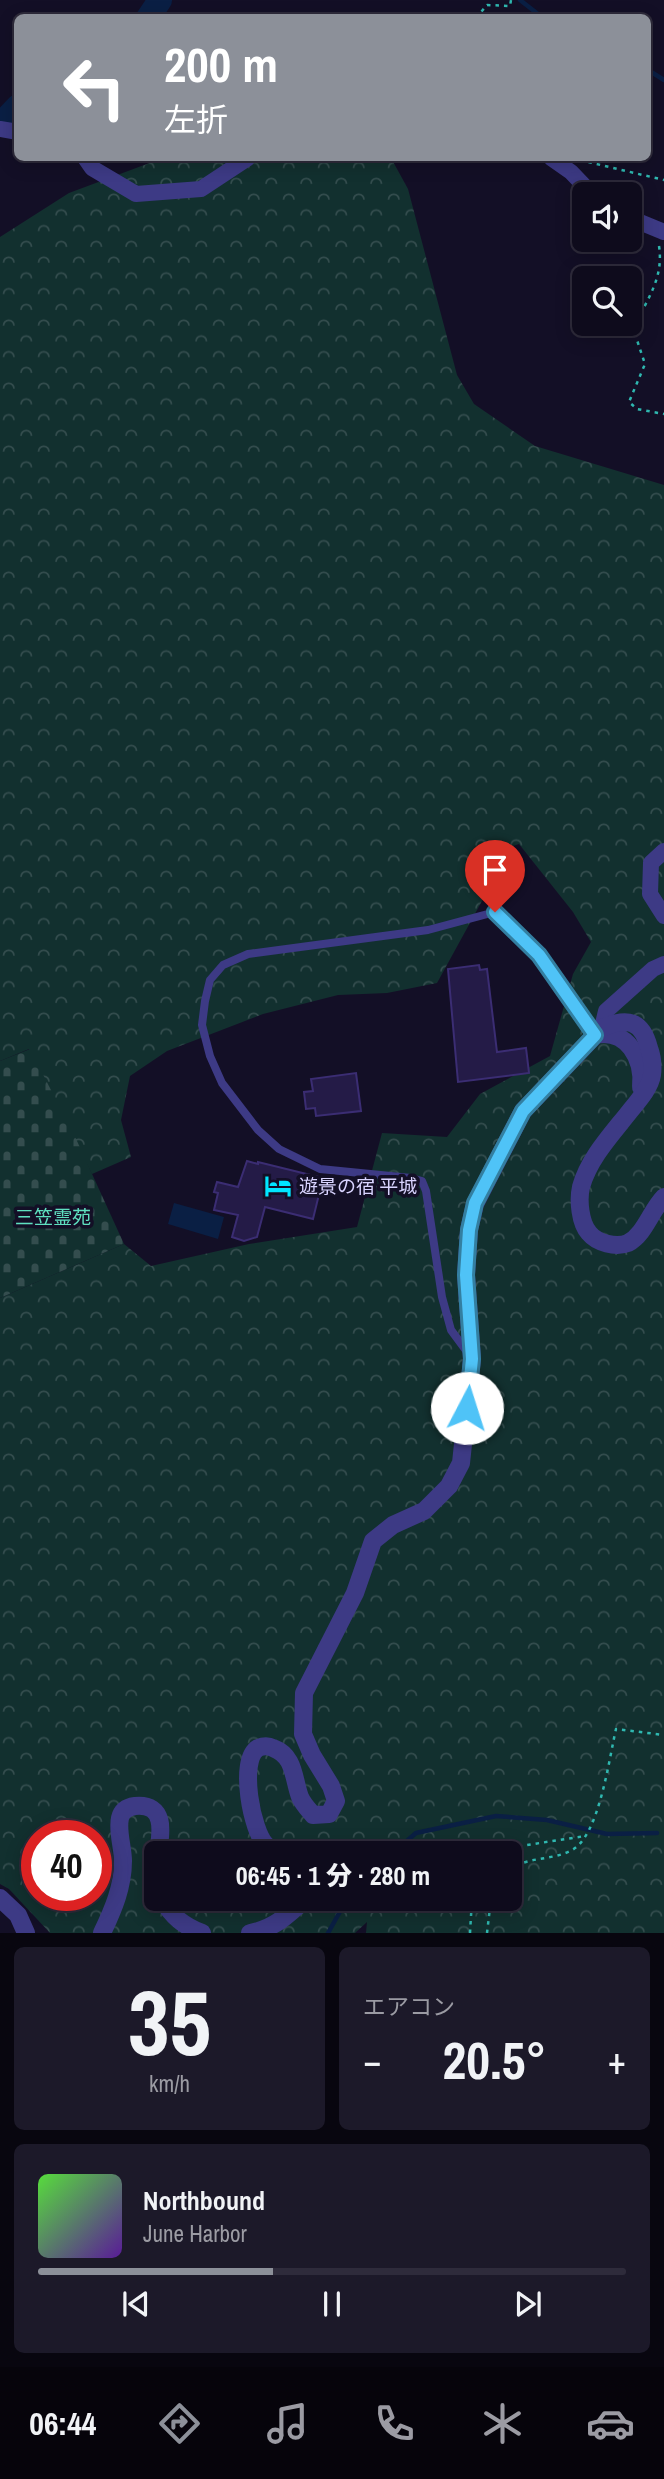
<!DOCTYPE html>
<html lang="ja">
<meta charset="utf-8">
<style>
:root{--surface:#0e0b1c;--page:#1c1929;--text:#f1f3f6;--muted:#9b9ba3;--line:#2e2b3b;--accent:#8c9099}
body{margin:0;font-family:"Archivo Narrow","Noto Sans JP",sans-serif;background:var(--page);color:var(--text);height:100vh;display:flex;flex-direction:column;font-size:26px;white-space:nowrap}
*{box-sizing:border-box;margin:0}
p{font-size:23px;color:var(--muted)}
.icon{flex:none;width:38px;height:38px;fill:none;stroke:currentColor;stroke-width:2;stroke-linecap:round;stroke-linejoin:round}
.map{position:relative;height:1933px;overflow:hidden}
.panel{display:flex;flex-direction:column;gap:14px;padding:14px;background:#08060f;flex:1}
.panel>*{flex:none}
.top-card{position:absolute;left:14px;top:14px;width:637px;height:147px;border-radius:10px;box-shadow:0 4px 18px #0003,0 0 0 2px var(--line);background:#8c9099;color:#fff;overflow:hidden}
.buttons{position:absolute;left:572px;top:182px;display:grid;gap:14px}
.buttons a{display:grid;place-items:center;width:70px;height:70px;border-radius:10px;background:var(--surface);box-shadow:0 4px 18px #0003,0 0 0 2px var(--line);font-size:35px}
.speed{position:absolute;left:21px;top:1820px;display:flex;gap:14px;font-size:35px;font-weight:700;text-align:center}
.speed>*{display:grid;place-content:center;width:91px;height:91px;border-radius:50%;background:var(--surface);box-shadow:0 4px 18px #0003,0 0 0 2px var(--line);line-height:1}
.speed .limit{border:10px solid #d22;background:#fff;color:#111}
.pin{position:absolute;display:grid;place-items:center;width:60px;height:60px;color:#fff;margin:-72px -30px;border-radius:50% 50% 50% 0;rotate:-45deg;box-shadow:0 0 7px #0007}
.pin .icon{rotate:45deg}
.me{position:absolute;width:77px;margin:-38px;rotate:5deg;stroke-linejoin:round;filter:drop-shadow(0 0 5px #0008)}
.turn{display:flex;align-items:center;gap:24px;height:147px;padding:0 35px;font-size:32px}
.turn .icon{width:91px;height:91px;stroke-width:2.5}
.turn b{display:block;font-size:49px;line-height:60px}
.big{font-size:52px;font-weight:800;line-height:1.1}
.panel .tile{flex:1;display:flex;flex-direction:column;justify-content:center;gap:10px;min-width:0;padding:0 24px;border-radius:10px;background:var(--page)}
.panel .dial{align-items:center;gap:0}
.dial b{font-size:91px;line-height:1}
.song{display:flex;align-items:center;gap:21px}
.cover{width:84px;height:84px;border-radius:10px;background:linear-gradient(135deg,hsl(110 70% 55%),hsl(270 70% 35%))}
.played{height:7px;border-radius:4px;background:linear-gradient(90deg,var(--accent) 40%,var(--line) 40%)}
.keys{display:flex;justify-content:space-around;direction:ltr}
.heat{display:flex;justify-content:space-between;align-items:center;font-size:38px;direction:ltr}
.panel .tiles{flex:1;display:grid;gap:14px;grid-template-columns:1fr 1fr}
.tile:last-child{grid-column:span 2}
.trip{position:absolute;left:144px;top:1841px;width:378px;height:70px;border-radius:10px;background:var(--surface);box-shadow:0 4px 18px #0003,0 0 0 2px var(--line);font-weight:800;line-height:70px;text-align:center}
.menu{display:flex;height:112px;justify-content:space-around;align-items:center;background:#06040b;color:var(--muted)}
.menu .icon{width:49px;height:49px}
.menu .on{color:var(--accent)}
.menu b{font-size:32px;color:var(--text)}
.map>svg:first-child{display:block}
.forest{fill:url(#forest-crowns);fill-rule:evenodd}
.cemetery{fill:url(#cemetery-stones)}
.water{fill:#0a1f44}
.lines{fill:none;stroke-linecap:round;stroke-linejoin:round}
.stream{stroke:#0a1f44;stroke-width:4.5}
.river{stroke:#0a1f44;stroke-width:24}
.building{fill:#241b47;stroke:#3b2d73;stroke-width:2}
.path{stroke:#2fb8b0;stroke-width:2.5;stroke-dasharray:3.5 5;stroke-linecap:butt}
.service{stroke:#3d3a85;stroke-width:8}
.minor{stroke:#3d3a85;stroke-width:16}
.tertiary{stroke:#3d3a85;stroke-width:18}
.route-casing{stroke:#337fa1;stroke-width:18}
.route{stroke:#4fc3f7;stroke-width:12}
.labels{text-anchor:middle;stroke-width:7;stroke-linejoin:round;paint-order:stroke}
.poi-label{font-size:19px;fill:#d9d4ff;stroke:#130f26;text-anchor:start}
.park-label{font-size:19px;fill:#5fe0c0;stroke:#130f26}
</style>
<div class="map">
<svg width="664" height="1933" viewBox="0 0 664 1933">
<defs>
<pattern id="forest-crowns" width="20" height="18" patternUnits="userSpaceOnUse" patternTransform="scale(1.75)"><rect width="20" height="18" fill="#12302f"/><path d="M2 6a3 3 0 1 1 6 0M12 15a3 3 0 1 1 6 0" fill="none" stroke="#344d4e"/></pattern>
<pattern id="cemetery-stones" width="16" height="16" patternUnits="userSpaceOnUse" patternTransform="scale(1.75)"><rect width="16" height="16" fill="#12302f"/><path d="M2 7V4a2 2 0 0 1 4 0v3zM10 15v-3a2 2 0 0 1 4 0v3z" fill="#344d4e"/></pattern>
</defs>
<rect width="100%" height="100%" fill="#130f26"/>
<path class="forest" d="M 163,158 L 391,158 L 408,189 L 457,375 L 474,404 L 535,446 L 664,485 L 664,1933 L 366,1933 L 367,1922 L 355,1933 L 50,1933 L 9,1889 L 0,1884 L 0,1298 L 124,1244 L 151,1266 L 249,1244 L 357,1227 L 382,1133 L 447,1137 L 480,1094 L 550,1056 L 573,974 L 591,942 L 573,912 L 519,844 L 474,859 L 488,890 L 437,983 L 387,993 L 338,995 L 263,1014 L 167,1051 L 130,1076 L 121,1120 L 131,1157 L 92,1174 L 29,1049 L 0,1061 L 0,237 L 69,193 ZM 37,1836 L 96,1836 L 96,1895 L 37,1895 ZM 156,1853 L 509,1853 L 509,1899 L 156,1899 Z"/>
<polygon class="cemetery" points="30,1049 77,1141 124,1244 0,1298 0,1061"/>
<polygon class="water" points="174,1203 224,1217 218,1239 168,1224"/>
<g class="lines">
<g class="stream">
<polyline points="520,0 543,18"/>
<polyline points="648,70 664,80"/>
<polyline points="393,1853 416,1833 496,1816 547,1820 607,1834 657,1833"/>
<polyline points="328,1933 347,1899"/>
</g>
<g class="river">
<polyline points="148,18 160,0"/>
<polyline points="0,125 18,106"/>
</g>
</g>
<g class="building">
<polygon points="479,965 480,970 487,969 497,1052 526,1048 529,1073 458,1082 448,969"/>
<polygon points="356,1073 361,1111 316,1116 315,1108 306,1109 304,1092 313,1091 311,1079"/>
<polygon points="247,1161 258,1164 258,1162 323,1178 313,1219 265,1207 257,1237 244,1241 232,1237 238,1215 214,1210 218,1193 214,1192 217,1182 238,1187"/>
</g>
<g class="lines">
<g class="path">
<polyline points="476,18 487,5 510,6 511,0"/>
<polyline points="581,158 588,162 664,180"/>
<path d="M 659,246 C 664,278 647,300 633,328 L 645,364 L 629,402 L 637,409 L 664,414"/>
<polyline points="503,1853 527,1845 585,1836"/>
<path d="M 509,1870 C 528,1856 552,1861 572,1850 C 599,1836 609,1759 616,1729 L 664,1735"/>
<polyline points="470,1933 472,1899"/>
<polyline points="487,1933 491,1899"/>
</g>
<polyline class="service" points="468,1353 451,1330 442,1297 426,1191 422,1181 411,1178 320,1169 279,1149 258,1130 222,1083 210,1056 202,1025 205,1001 210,980 223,965 248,954 428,930 495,912 539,955 595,1034"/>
<g class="minor">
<polyline points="0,129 18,132"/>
<polyline points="85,158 92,168 136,194 201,189 248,158"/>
<polyline points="551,158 571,172 592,194"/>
<polyline points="630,218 664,232"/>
<polyline points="664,851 651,863 650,894 664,916"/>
<polyline points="602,1028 606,1011 653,969 664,964"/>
</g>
<g class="tertiary">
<path d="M 595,1035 C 627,1028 644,1059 641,1087"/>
<path d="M 280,1853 C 276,1851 269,1849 266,1845 C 252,1832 238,1760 258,1748 C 263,1746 269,1746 273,1748 C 295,1756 293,1778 300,1797 C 303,1804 308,1809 313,1815 L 329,1814 L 336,1801 L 331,1786 L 312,1755 L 303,1734 L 304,1693 L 355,1593 L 373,1541 L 393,1525 L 424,1511 L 449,1486 L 461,1463 L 472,1359 L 466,1275 L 469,1230 L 475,1204 L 523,1111 L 602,1028 C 627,1017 642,1020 649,1048 C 652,1056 653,1067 652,1075 C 650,1088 638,1101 630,1111 C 612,1134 589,1158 581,1187 C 578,1200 580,1223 589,1233 C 597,1243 616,1248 628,1243 C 645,1234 651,1210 664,1197"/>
<polyline points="156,1872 156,1874"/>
<polyline points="0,1898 18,1915 26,1933"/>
<path d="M 162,1899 C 172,1917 184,1926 202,1933"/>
<path d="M 102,1933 C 113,1910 123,1887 123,1861 C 123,1847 117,1832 120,1818 C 122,1810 128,1807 135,1806 C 167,1803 161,1834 158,1853"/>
<path d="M 250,1933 C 273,1929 289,1915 305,1899"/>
</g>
</g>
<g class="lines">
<defs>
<polyline id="route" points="467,1408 472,1359 466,1275 469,1230 475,1203 523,1111 595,1035 539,955 495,912"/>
</defs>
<use href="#route" class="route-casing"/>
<use href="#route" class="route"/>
</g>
<defs>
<symbol id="hotel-bare" viewBox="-9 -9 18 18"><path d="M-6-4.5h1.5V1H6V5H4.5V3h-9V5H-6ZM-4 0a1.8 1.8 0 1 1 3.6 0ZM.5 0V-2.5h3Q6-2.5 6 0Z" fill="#00e5ff" stroke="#130f26" stroke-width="2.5" paint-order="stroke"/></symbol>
</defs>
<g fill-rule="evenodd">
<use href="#hotel-bare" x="259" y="1167" width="38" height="38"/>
</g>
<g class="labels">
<g class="poi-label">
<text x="299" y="1193">遊景の宿 平城</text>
</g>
<g class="park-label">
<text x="53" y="1224">三笠霊苑</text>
</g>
</g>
</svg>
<div class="buttons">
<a><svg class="icon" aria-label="sound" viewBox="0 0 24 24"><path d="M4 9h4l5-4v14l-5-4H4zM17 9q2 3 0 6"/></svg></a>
<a><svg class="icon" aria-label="search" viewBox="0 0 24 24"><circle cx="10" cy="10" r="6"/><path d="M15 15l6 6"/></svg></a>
</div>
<div class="speed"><div class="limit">40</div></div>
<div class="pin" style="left:495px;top:912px;background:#d93025"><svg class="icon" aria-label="arrive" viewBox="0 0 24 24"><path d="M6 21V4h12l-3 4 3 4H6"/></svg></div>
<svg class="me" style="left:467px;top:1408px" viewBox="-20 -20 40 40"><circle r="19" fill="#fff"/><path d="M0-13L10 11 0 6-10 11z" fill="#4fc3f7"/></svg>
<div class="trip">06:45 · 1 分 · 280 m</div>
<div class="top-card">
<div class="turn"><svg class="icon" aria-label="left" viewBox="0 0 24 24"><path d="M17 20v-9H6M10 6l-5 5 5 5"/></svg><div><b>200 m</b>左折</div></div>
</div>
</div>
<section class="panel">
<div class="tiles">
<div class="tile dial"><b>35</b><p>km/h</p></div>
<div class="tile"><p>エアコン</p>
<div class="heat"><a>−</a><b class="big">20.5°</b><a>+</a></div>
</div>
<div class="tile">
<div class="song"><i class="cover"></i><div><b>Northbound</b><p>June Harbor</p></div></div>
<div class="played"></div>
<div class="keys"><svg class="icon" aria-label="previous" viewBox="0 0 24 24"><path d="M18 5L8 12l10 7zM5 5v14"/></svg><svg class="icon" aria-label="pause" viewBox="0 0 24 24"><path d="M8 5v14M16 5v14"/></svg><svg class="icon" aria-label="next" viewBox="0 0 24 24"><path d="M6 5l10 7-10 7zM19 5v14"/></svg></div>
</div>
</div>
</section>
<nav class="menu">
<b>06:44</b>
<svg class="icon on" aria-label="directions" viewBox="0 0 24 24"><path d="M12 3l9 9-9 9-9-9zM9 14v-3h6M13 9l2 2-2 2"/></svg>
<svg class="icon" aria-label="music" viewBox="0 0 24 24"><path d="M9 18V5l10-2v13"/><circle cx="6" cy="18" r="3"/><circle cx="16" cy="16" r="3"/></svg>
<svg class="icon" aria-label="phone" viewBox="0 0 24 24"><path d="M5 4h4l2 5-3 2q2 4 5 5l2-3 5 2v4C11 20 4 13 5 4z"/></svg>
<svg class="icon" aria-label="climate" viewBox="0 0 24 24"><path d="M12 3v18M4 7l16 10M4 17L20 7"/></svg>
<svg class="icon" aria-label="car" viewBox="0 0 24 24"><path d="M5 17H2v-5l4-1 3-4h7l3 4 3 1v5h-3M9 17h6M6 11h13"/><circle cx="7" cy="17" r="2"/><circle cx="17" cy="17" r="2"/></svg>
</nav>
